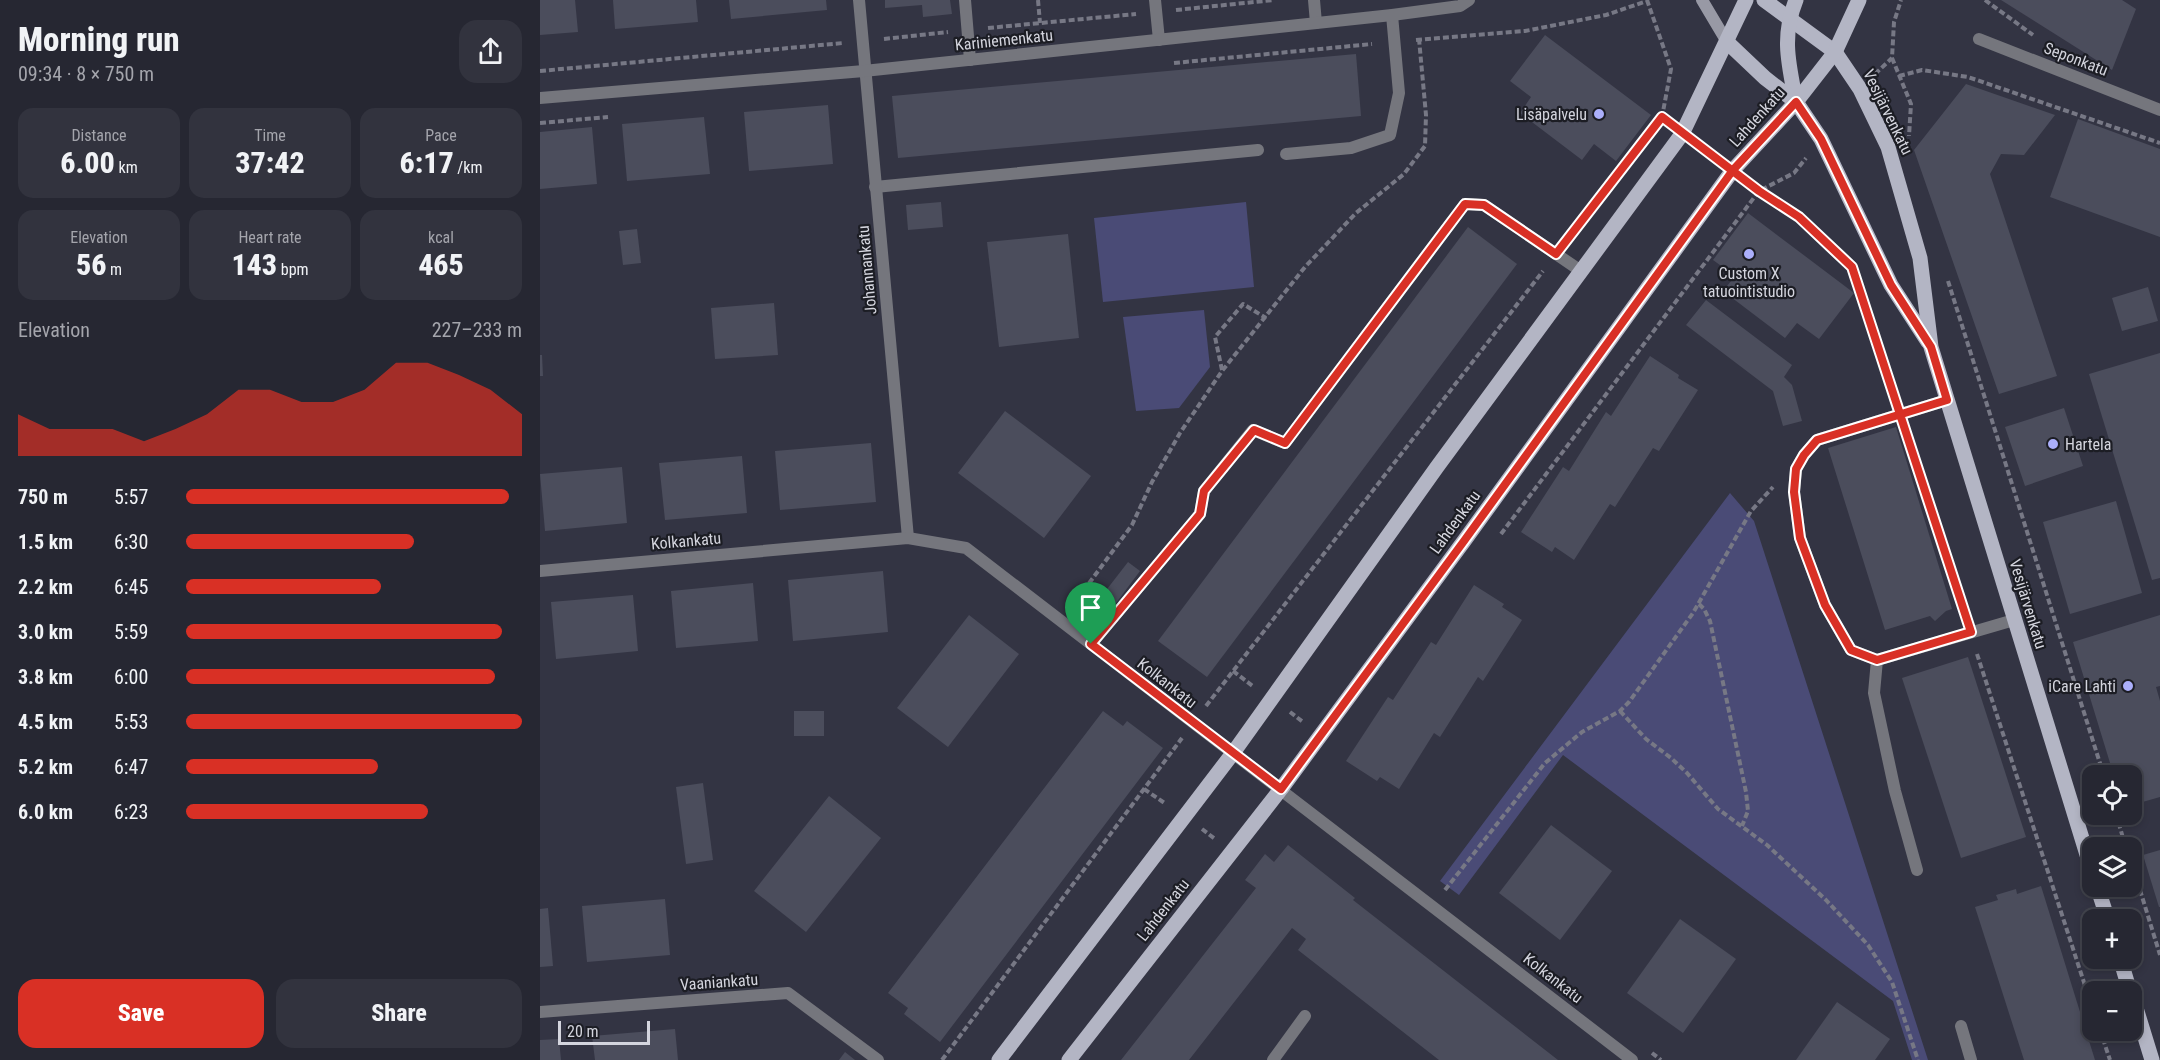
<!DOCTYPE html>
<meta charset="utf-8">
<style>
:root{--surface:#262732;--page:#32333e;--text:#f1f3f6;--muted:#a4a5ac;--line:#42444d;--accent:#d93025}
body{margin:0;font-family:"Roboto Condensed",sans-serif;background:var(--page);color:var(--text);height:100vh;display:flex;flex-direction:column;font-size:22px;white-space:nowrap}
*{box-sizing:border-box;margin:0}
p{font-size:20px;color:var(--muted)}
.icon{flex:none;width:33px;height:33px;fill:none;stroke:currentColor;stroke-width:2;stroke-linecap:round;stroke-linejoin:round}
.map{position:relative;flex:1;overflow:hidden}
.details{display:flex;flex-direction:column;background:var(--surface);width:540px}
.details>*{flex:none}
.tools{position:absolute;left:1542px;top:765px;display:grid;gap:12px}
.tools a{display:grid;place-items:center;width:60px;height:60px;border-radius:12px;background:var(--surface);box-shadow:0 3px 9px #0003,0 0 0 2px var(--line);font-size:30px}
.scale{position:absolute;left:18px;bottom:15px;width:92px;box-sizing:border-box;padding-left:6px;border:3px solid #d4d5de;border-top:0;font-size:16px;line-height:21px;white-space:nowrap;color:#d4d5de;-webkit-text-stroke:4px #1c1d24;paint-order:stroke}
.pin{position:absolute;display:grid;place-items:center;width:51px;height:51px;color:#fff;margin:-62px -26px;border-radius:50% 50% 50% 0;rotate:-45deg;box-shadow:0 0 6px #0007}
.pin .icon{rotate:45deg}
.round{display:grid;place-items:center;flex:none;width:63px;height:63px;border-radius:18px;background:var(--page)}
.head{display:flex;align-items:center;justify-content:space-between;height:102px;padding:0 18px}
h1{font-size:33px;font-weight:800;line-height:45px}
.figures{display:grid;grid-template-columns:repeat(3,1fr);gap:9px;height:102px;padding:6px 18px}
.figures div{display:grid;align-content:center;border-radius:15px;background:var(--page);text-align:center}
.figures b{font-size:30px;font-weight:800}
.figures small{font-size:16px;font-weight:400}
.figures p{font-size:16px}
.chart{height:168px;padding:12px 18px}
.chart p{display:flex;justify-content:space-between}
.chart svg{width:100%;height:108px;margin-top:6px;fill:var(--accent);opacity:.7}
.primary-button{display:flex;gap:12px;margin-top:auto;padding:12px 18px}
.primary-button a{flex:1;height:69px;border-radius:18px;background:var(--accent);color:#fff;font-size:24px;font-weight:800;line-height:69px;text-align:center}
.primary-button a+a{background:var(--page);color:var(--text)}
ul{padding:0 18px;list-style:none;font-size:20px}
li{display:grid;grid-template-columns:96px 72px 1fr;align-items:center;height:45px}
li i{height:15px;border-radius:8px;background:var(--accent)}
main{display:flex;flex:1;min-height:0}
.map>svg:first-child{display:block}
.green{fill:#4a4b76}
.building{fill:#4b4d5c}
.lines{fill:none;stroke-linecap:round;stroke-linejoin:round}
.path{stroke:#777885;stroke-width:4;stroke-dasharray:6 3;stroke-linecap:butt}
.lane{stroke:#75767d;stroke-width:12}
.street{stroke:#75767d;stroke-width:12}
.secondary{stroke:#9899a5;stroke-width:12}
.primary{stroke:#b3b5c4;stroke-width:15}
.route-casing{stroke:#fff;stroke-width:12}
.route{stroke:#d93025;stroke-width:8}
.poi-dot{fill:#abaffb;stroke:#1c1d24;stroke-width:2}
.labels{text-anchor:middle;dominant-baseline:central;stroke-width:4.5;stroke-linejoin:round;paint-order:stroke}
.street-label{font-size:16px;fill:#d4d5de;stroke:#1c1d24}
.poi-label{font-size:16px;fill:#d4d5de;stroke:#1c1d24;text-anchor:end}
</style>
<main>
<section class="details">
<div class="head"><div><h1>Morning run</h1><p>09:34 · 8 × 750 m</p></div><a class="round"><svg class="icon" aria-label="share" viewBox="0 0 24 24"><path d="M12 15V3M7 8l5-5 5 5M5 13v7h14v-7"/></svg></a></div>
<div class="figures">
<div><p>Distance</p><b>6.00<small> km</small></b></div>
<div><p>Time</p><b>37:42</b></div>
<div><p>Pace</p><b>6:17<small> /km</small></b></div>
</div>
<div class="figures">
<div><p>Elevation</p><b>56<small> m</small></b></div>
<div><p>Heart rate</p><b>143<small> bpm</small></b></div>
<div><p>kcal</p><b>465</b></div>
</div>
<div class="chart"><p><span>Elevation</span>227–233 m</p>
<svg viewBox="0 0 160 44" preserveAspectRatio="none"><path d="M0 44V27L10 33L20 33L30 33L40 38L50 33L60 27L70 17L80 17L90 22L100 22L110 17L120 6L130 6L140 11L150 17L160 27V44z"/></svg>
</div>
<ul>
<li><b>750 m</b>5:57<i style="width:96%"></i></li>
<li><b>1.5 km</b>6:30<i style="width:68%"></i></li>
<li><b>2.2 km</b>6:45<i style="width:58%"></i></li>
<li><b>3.0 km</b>5:59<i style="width:94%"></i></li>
<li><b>3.8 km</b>6:00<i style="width:92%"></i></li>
<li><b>4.5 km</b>5:53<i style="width:100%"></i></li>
<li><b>5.2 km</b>6:47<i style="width:57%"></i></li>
<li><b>6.0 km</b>6:23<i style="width:72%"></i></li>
</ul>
<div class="primary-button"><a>Save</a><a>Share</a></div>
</section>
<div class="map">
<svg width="1620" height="1060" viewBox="0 0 1620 1060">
<rect width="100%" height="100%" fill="#333443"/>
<g class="green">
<path d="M706,202L714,287L563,302L554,218Z"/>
<path d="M664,310L670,367L639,408L596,411L583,317Z"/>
<path d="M1190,493L1214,521L1388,1060H1372L1353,1001L1023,755L919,895L900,881Z"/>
</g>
<g class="building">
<path d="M0,0H35L38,32L0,35Z"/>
<path d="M73,0H156L158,22L75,29Z"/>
<path d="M189,0H286L287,10L191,19Z"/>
<path d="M345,0H410L412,14L383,17L382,5L345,8Z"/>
<path d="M1461,0H1582L1596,9L1572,70Z"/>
<path d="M1005,35L1111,115L1076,161L1054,144L1042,160L980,113L991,97L970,81Z"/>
<path d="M816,54L821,116L358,158L352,96Z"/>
<path d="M1426,84L1515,115L1484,155L1461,154L1450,174L1517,376L1459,394L1374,150Z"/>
<path d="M288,105L293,164L209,171L204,112Z"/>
<path d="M164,117L170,174L87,181L82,124Z"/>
<path d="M1538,119L1620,149V237L1510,197Z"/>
<path d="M52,127L57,184L0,189V132Z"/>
<path d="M401,202L403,227L368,230L366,205Z"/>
<path d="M1208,213L1314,293L1279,339L1257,323L1245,338L1183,291L1195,276L1173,260Z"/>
<path d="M928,227L977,264L667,677L618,641Z"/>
<path d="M97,229L101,263L83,265L79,231Z"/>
<path d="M528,234L539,338L459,347L447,242Z"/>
<path d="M1608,287L1618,321L1582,331L1572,298Z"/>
<path d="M1166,300L1252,365L1244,377L1252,385L1262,421L1243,426L1233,391L1146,325Z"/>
<path d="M234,303L238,355L175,359L171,308Z"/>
<path d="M1620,353V578L1612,580L1549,374Z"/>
<path d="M0,355H2L3,376H0Z"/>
<path d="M1110,356L1139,375L1138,378L1158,390L1119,451L1113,448L1075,507L1070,504L1034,560L1015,547L1012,552L981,532L1023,467L1029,471L1066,412L1071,416Z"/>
<path d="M1524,408L1543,466L1485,486L1465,427Z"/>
<path d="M465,411L551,476L504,538L418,473Z"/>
<path d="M1356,427L1412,609L1406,611L1395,621L1390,616L1345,630L1288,448Z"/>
<path d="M331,443L336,502L240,510L235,451Z"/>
<path d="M202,456L207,513L125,520L119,463Z"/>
<path d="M82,467L87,523L5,531L0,474Z"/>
<path d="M1576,501L1602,593L1530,614L1503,522Z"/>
<path d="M588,562L600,571L576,603L564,593Z"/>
<path d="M343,571L348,632L253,641L248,580Z"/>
<path d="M213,583L218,641L136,648L131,591Z"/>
<path d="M934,585L964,604L962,607L982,620L943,681L938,677L900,737L894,733L859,789L840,777L837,781L806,761L848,697L853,700L891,642L896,645Z"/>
<path d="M93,595L98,651L16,659L11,602Z"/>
<path d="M429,615L479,654L408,747L357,708Z"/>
<path d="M1620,615V686L1616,687L1620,701V797L1592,805V776H1574L1533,642Z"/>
<path d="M1428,657L1486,837L1421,858L1362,678Z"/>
<rect x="254" y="711" width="30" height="25"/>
<path d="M563,711L583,726L587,721L623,748L400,1042L364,1014L368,1008L348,993Z"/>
<path d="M163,783L173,860L146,864L136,787Z"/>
<path d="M289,796L341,838L266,932L214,891Z"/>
<path d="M1011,825L1072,871L1020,940L959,893Z"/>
<path d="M748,845L815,898L813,900L1018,1060H899L758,950L766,939L752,928L649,1060H581L716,888L705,880L725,854L734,862Z"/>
<path d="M1620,850V907H1619L1603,855Z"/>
<path d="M1501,886L1531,983L1555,1060H1484L1435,907L1458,900L1456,895L1476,889L1477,894Z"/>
<path d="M125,899L130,955L47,962L42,906Z"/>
<path d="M8,908L13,966L0,967V909Z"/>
<path d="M1140,919L1196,959L1143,1033L1087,993Z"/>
<path d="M1297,1002L1350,1039L1335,1060H1256Z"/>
<path d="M135,1029L138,1060H55L52,1036Z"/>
<path d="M19,1039L21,1060H0V1040Z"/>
<path d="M305,1052L315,1060H299Z"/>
</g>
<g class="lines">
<g class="path">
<path d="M498,0L500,23"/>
<path d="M1445,0L1493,35"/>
<path d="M636,10L734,0"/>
<path d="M448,28L596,14"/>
<path d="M344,39L408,32"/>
<path d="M876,40L985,31L1066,15L1107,1"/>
<path d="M1352,58L1371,104L1369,136"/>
<path d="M634,63L832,44"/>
<path d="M0,71L303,43"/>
<path d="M1335,74L1352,58L1354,22L1361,0"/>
<path d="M1359,76L1382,70L1428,77L1620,143"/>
<path d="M0,123L68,117"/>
<path d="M1161,147L1174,157"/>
<path d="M1211,185L1259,217L1312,267L1354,395"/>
<path d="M1028,239L1122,117L1131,69L1107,0"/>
<path d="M1408,281L1564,776"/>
<path d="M682,370L675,337L703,304L726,318"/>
<path d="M1366,434L1424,612"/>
<path d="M961,534L1219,191L1254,173L1266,158"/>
<path d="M1159,604L1164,609L1170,621L1206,792L1208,811L1202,826"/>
<path d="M533,605L592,525L612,482L640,433L682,371L765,267L816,213L864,174L885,146L886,115L879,39"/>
<path d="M1437,654L1552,1007"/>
<path d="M693,671L714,687"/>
<path d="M666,706L1003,271"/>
<path d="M1080,711L1106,739L1131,758L1147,773L1178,809L1227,845L1286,900L1328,945L1352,982L1378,1060"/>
<path d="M750,712L763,722"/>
<path d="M604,789L626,804"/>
<path d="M1576,814L1586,848"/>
<path d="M662,829L675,839"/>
<path d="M1592,864L1620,955"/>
<path d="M905,890L1005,763L1042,732L1080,711L1089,702L1153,613L1211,511L1233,487"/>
<path d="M1560,1030L1570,1060"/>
<path d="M1112,1053L1121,1060"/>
<path d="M402,1060L642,738"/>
</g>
<g class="lane">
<path d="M425,0L430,60"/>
<path d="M615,0L619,40"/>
<path d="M774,0L776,23"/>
<path d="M746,154L811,148L850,135L859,93L852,15"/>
<path d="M335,187L718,150"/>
<path d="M551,644L660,514L664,491L713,430L745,443L925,204L944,205L1041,271"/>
<path d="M1337,660L1311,650L1285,605L1260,538L1254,492L1256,469L1264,455L1277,440L1407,400"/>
<path d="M1377,870L1355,791L1334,693L1337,660L1474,620"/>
<path d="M1421,1026L1431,1060"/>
<path d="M733,1060L765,1016"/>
</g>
<g class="street">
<path d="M319,0L368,538"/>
<path d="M1439,39L1620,110"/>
<path d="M0,98L324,71L852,15L920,6L929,0"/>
<path d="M0,571L368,538L426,548L1092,1060"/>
<path d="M0,1012L248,993L338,1060"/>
</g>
<path class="secondary" d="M1162,0L1187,42"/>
<g class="primary">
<path d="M1224,0L1295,52L1320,89L1348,147L1380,258L1391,347L1552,871"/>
<path d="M1256,0C1241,37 1249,65 1256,102"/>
<path d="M1187,42L1225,78L1256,102L1281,139L1351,285L1388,342"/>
<path d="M1557,886L1568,920"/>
<path d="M1580,958L1590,992"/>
<path d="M1592,995L1612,1060"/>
<path d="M459,1060L693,753L897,467L1142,134L1206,0"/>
<path d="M529,1060L741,789L924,541L1193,170L1256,102L1295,52L1319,0"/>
</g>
</g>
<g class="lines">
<defs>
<path id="route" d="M551,644L660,514L664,491L714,430L745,443L925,204L944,205L1016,254L1122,117L1219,191L1259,217L1312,267L1431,632L1337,660L1311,650L1285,605L1260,538L1254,492L1256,469L1264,455L1277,440L1407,400L1391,347L1351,285L1281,139L1256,102L1193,170L924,541L741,789L551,644"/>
</defs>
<use href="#route" class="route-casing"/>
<use href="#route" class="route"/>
</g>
<g class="poi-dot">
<circle cx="1059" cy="114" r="6"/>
<circle cx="1209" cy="254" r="6"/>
<circle cx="1513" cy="444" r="6"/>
<circle cx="1588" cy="686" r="6"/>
</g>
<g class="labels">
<g class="street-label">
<text transform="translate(464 40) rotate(-6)">Kariniemenkatu</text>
<text transform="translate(1536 59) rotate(21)">Seponkatu</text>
<text transform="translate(1348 112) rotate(64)">Vesijärvenkatu</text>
<text transform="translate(1217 117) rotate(-48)">Lahdenkatu</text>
<text transform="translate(327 270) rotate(-95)">Johannankatu</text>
<text transform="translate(915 522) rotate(-54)">Lahdenkatu</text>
<text transform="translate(146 541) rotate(-5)">Kolkankatu</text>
<text transform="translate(1488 604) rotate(73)">Vesijärvenkatu</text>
<text transform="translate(627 683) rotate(38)">Kolkankatu</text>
<text transform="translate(623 910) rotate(-52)">Lahdenkatu</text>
<text transform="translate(1013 978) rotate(38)">Kolkankatu</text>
<text transform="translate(179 982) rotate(-4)">Vaaniankatu</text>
</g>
<g class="poi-label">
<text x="1047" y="114">Lisäpalvelu</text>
<text x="1209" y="273" text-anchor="middle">Custom X<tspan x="1209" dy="18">tatuointistudio</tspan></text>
<text x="1525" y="444" text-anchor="start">Hartela</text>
<text x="1576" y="686">iCare Lahti</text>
</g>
</g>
</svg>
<div class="tools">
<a><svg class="icon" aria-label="locate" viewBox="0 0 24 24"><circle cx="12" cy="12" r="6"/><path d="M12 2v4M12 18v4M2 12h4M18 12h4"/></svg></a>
<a><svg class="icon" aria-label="layers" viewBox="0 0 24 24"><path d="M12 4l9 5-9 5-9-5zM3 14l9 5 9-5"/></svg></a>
<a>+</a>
<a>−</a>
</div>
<div class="scale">20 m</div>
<div class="pin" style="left:551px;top:644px;background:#1e9e55"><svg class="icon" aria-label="arrive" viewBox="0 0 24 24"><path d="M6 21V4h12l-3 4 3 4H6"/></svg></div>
</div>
</main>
